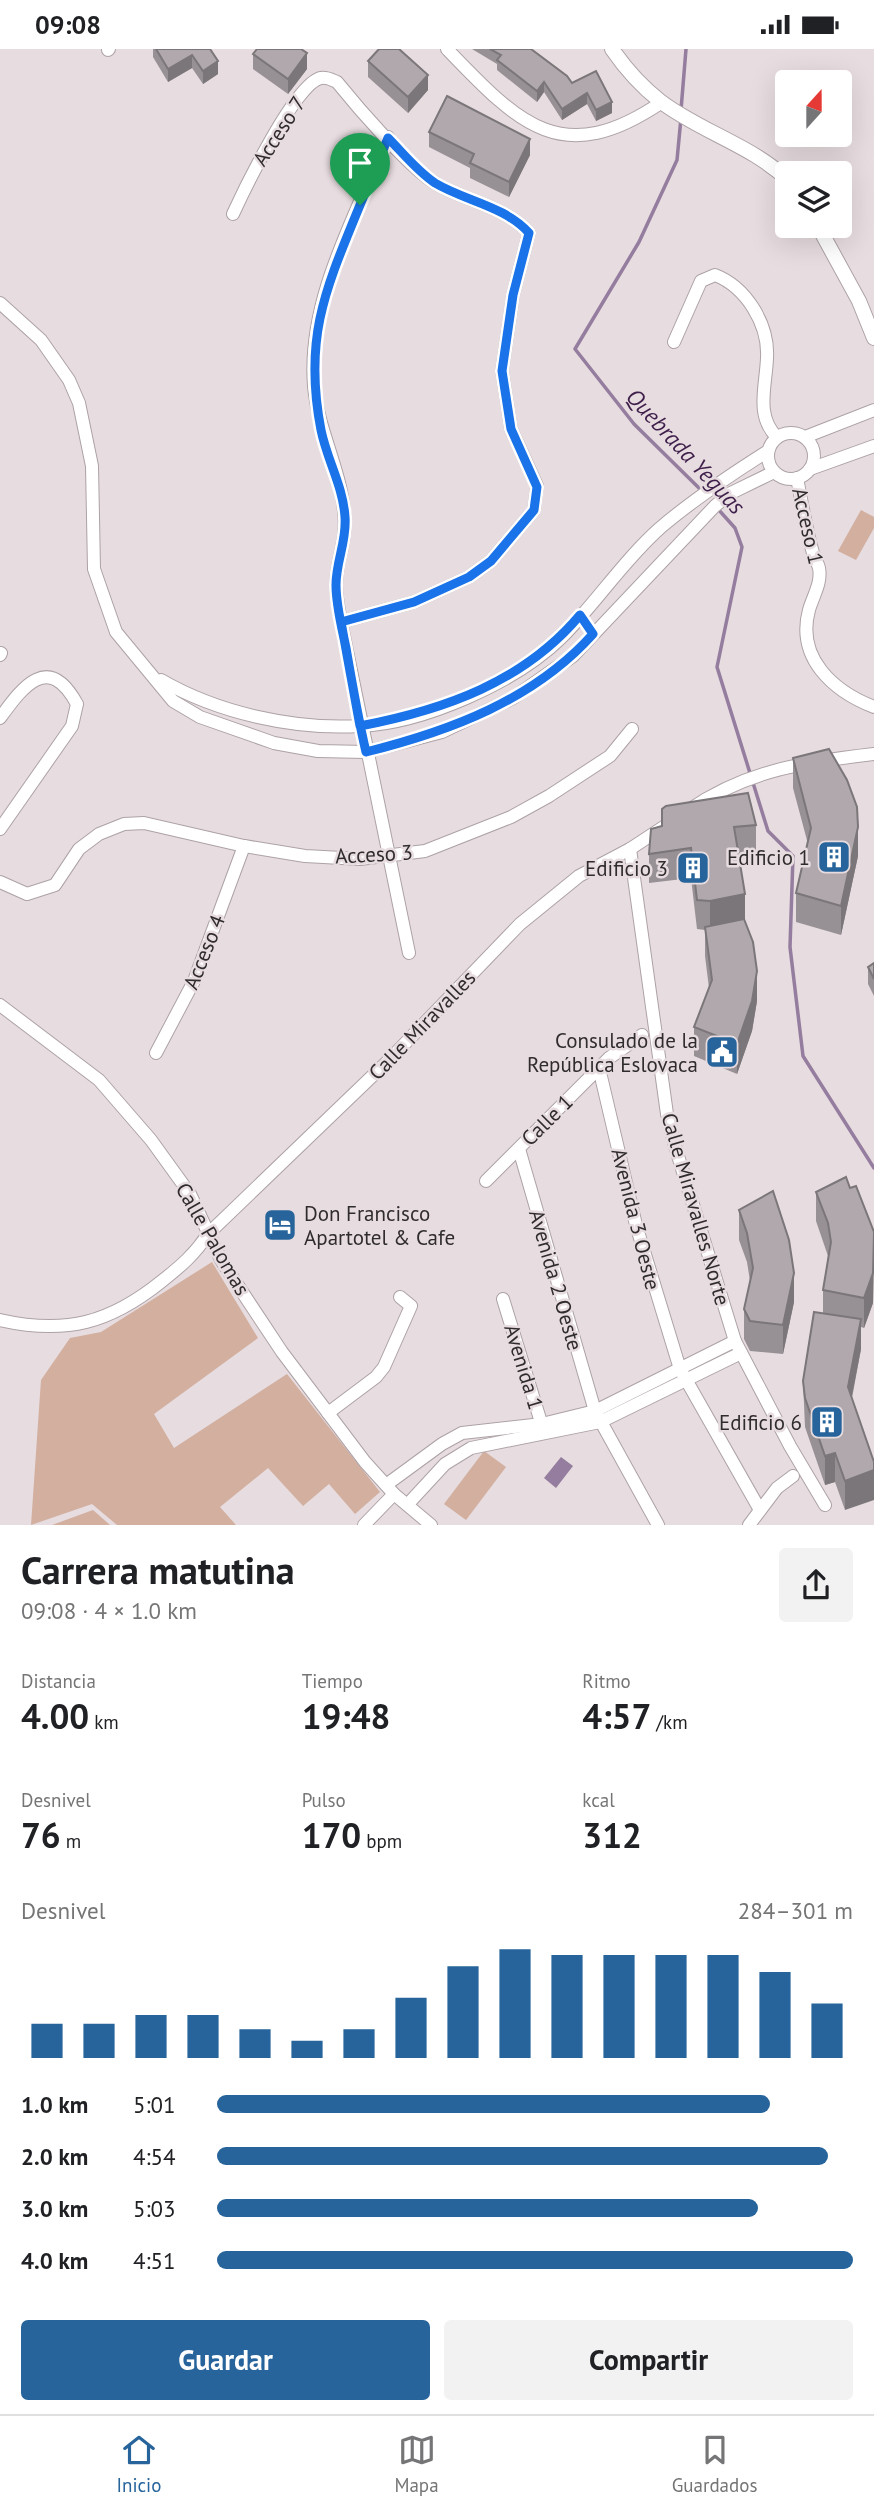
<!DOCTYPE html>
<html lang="es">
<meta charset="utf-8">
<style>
:root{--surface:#fff;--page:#f2f2f2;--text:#202124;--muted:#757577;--line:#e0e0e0;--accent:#26649b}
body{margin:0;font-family:"PT Sans",sans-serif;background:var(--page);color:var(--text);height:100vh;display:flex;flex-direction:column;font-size:26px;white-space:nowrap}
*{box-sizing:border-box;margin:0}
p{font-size:23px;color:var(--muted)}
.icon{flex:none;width:38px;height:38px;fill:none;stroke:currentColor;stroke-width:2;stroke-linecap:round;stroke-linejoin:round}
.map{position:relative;height:1476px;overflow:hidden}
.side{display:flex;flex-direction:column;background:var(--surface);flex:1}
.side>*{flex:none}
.needle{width:46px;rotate:21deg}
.tools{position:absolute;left:775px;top:21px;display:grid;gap:14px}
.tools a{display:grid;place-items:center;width:77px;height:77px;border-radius:7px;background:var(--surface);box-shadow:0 7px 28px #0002;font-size:35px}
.pin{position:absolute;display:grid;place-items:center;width:60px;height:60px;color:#fff;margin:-72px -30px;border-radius:50% 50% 50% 0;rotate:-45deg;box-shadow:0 0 7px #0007}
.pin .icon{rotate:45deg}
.round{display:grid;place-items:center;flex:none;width:74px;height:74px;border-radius:7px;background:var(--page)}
.headline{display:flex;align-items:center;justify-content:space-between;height:119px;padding:0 21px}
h1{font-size:38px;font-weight:600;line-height:52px}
.figures{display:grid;grid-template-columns:repeat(3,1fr);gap:10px;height:119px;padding:7px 21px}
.figures div{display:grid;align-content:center}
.figures b{font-size:35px;font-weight:600}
.figures small{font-size:19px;font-weight:400}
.figures p{font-size:19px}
.chart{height:196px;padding:14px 21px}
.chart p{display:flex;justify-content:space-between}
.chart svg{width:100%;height:126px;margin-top:7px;stroke:var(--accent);stroke-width:6}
.button{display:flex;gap:14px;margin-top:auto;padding:14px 21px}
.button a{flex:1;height:80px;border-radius:7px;background:var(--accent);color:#fff;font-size:28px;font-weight:600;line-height:80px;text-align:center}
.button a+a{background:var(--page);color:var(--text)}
ul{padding:0 21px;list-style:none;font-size:23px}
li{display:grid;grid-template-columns:112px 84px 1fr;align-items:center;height:52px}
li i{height:18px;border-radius:9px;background:var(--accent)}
.status{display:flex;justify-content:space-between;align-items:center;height:49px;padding:0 35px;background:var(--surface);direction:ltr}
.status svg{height:19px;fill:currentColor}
.menu{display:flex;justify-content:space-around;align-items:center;height:98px;border-top:2px solid var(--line);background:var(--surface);font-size:19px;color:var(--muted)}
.menu a{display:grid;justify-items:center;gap:4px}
.menu .selected{color:var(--accent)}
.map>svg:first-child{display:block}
.green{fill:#d2af9f}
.water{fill:#947d9e}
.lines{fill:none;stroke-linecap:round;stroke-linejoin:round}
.stream{stroke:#947d9e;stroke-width:3.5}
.minor-casing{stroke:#ada2a5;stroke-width:14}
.tertiary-casing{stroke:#ada2a5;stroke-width:16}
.minor{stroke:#fff;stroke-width:12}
.tertiary{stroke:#fff;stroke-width:14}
.wall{fill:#979095}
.shaded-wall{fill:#7b7679}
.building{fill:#b0a8ad;stroke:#7b7679;stroke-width:2}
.route-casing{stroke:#fff;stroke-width:14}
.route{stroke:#1a73e8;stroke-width:9}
.labels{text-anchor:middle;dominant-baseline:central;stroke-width:5;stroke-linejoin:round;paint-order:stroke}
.street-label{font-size:21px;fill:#302c2d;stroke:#e7dcdf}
.poi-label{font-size:21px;fill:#302c2d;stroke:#e7dcdf;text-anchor:end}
.water-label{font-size:23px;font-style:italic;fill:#3e1e4a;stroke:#e7dcdf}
</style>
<div class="status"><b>09:08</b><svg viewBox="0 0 49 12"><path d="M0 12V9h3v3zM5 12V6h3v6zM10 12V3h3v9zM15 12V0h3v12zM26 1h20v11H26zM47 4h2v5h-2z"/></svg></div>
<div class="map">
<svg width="874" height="1476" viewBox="0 0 874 1476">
<rect width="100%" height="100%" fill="#e7dcdf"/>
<g class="green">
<path d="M861,461L874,468V479L856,511L838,502Z"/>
<path d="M212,1213L258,1289L154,1365L174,1399L287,1325L380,1443L355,1465L329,1435L303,1457L268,1419L220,1458L236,1476H117L92,1455L31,1476L41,1331L70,1289L101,1283Z"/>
<path d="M484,1402L506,1418L466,1471L444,1455Z"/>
<path d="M93,1461L110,1476H52Z"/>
</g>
<path class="water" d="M561,1408L573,1417L556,1439L544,1429Z"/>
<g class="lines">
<g class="stream">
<path d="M681,61L686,0"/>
<path d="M681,69L677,111L639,193L575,300L634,375L701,441"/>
<path d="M718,460L735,479L742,498L717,618L768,782L793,807L790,898L803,1007L874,1119"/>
</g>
<defs>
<g id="minor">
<path d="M447,0C519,75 562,121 662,53"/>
<path d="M108,1L109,0"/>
<path d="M388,88C356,167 307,250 314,337C318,381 340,419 344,462C348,492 336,510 336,536C336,548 339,561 341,573L409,904"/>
<path d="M233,165C244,141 296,33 321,29C327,28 332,31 337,33C358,59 408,117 435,134C465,152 505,157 529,184L513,246L502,322L511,380L537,437L534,461L491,512L469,528L414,553L341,573"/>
<path d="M0,254L41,291L69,331L79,354L92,417L94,520L116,583L173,652L200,668L274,694L318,702L366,703L442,683L513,649L573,607L715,457L731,444L774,423"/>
<path d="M674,293L701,232L715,226C746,238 769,275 767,309C766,337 755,367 777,388"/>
<circle cx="791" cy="407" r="23"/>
<path d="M805,388L874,361"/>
<path d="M810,420L874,397"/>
<path d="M797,429C802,454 806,480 813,504C814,509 818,514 819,519C822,534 813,547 809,561C796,609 833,642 874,658"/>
<path d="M0,606L1,604"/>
<path d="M161,631C218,664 294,681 360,677C423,674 515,634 561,589C596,554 623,512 660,479C694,450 730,426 768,402"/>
<path d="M0,669C22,639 48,602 77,655L72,677L0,780"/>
<path d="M689,761C747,721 805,713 874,705"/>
<path d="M630,800L667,1065L675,1097L735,1292L790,1397L825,1456"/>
<path d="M0,833L27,845L55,836L79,800L99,785L124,775L144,774L244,797L305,807L360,810L425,802L511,768L549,747L610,707L632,680"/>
<path d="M0,956L99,1031L151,1091L190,1145L221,1211L282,1303L365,1413L394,1445L431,1476"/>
<path d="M156,1004L194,932L244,797"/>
<path d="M599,1019L636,1176L680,1320L760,1461"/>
<path d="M519,1100L595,1362L658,1476"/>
<path d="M486,1132L609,1009L642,986"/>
<path d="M503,1250L544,1383"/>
<path d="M0,1271C66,1286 110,1274 162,1232C181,1217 195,1205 208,1185L389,1011L520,875L579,827L630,800L665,777"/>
<path d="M328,1364L376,1328L384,1318L411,1257L400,1248"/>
<path d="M386,1436L442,1395L462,1384L542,1375L595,1362L735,1292"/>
<path d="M408,1455L445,1415L471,1399L600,1373L741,1304"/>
<path d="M364,1476L394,1445"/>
<path d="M749,1476L777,1439L793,1427"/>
</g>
<g id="tertiary">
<path d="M612,0C625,19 641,37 660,52C699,82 751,96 788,131"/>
<path d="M818,177L859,252L874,289"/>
</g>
</defs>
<use href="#minor" class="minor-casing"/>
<use href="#tertiary" class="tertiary-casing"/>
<use href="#minor" class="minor"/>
<use href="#tertiary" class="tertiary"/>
</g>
<g class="wall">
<path d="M153,0H210L218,25L203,35L192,19L168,33L153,8Z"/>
<path d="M472,0H531L572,34L612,64L596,72L587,55L562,71L544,43L537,53L497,21V15Z"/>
<path d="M253,5L307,20L288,45L253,20Z"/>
<path d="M368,12L428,41L408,64L368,28Z"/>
<path d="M429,83L530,106L509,148L470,129V119L429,98Z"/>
<path d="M793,709L858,807L841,886L796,873V844L808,795L793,739Z"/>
<path d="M756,776V806L739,807L745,873L757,952L752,982L737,1025L694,1007V978L709,939L705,907V881L697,880L691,829L649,834V805L651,780Z"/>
<path d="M874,914V947L868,935V918Z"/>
<path d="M816,1143L874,1183L873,1254L864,1279L861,1278V1300L852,1349L845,1461L835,1433L825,1436L805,1378L803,1332L823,1264V1241L828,1207L816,1172Z"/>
<path d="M739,1161L794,1253L783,1305L750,1302L744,1290V1260L750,1232L747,1213L739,1191Z"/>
</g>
<g class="shaded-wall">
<path d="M307,4V20L288,45V30Z"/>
<path d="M192,6V19L168,33V20Z"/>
<path d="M218,12V25L203,35V22Z"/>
<path d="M428,26V41L408,64V48Z"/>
<path d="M544,33V43L537,53V42Z"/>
<path d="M587,44V55L562,71V60Z"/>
<path d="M612,53V64L596,72V61Z"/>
<path d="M530,90V106L509,148V133Z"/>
<path d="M858,778V807L841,886V857Z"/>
<path d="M745,845V875L710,882V852Z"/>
<path d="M757,922V952L752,982L737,1025V995Z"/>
<path d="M874,1197L873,1254L864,1279V1249Z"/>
<path d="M794,1224V1253L783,1305V1276Z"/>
<path d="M861,1270V1300L848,1367V1338Z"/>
<path d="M835,1404V1433L825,1436V1407Z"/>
<path d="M874,1421V1451L845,1461V1432Z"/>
</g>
<g class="building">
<path d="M156,0H210L218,12L203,22L192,6L168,20Z"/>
<path d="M257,0H301L307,4L288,30L253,5Z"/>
<path d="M379,0H399L428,26L408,48L368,12Z"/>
<path d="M490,0H531L567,27L572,34L596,22L612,53L596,61L587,44L562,60L544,33L537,42L497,11L501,6Z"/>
<path d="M447,47L530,90L509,133L470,114L474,105L429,83Z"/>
<path d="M829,700L847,731L857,758L858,778L841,857L796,844L811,779L793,709Z"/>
<path d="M748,744L756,776L734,778L745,845L710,852L697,851L691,799L649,805L651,780L662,777V760L666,757Z"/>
<path d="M744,870L753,893L757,922L752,952L737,995L694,978L712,931L705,878Z"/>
<path d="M874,914V930L868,918Z"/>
<path d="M846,1128L850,1139L856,1137L874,1183L873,1224L864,1249L823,1241L831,1193L828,1174L816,1143Z"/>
<path d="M773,1142L789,1191L794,1224L783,1276L750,1272L744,1260L753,1219L747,1184L739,1161Z"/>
<path d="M814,1263L861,1270L848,1338L874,1413V1421L845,1432L835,1404L825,1407L805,1349L803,1332Z"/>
</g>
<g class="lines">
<defs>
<path id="route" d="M360,156C326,239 303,288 321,381C327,411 343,437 345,468C347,492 336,512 336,536C336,557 342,579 346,599C352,634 358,669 366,703C450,682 534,651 593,585L580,566C524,633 444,661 360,677L341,573L414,553L469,528L491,512L534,461L537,438L511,380L502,322L513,246L529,184C505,157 465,152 435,134C417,122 403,104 388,89L360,156"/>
</defs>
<use href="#route" class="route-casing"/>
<use href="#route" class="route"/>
</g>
<defs>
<symbol id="building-square" viewBox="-11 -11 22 22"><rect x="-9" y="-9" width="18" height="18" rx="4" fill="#26649b" stroke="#e7dcdf"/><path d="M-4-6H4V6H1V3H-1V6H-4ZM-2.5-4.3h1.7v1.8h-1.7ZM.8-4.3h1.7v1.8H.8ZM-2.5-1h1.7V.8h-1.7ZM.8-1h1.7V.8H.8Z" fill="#fff"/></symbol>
<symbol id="civic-square" viewBox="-11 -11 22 22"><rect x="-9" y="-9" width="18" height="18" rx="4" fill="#26649b" stroke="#e7dcdf"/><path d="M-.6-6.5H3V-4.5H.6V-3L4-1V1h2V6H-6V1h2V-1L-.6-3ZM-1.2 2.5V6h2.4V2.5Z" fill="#fff"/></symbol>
<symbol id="hotel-square" viewBox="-11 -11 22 22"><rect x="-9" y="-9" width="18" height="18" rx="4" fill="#26649b" stroke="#e7dcdf"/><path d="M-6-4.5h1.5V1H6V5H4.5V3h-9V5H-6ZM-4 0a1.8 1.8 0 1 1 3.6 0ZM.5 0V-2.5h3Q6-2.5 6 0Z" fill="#fff"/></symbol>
</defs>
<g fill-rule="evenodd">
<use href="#building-square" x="815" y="789" width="38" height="38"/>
<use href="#building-square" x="674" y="800" width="38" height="38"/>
<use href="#civic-square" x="703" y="984" width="38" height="38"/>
<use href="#hotel-square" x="261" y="1157" width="38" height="38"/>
<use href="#building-square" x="808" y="1354" width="38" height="38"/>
</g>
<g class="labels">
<g class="street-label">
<text transform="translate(279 82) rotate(-57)">Acceso 7</text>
<text transform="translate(808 477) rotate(77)">Acceso 1</text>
<text transform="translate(374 805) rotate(-3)">Acceso 3</text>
<text transform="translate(204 903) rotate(-68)">Acceso 4</text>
<text transform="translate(422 976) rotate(-46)">Calle Miravalles</text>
<text transform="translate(547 1071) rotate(-45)">Calle 1</text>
<text transform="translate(696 1160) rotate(74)">Calle Miravalles Norte</text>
<text transform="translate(636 1170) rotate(76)">Avenida 3 Oeste</text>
<text transform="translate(213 1190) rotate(60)">Calle Palomas</text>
<text transform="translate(556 1231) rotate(74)">Avenida 2 Oeste</text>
<text transform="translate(524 1318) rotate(73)">Avenida 1</text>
</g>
<g class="poi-label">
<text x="810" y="808">Edificio 1</text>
<text x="668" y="819">Edificio 3</text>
<text x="698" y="991">Consulado de la<tspan x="698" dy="24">República Eslovaca</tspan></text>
<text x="304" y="1164" text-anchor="start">Don Francisco<tspan x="304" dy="24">Apartotel &amp; Cafe</tspan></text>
<text x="802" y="1373">Edificio 6</text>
</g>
<g class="water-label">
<text transform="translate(686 402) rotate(47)">Quebrada Yeguas</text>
</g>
</g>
</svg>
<div class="tools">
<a><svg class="needle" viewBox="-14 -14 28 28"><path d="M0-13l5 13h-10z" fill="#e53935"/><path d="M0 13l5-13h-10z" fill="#757577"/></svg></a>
<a><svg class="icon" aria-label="layers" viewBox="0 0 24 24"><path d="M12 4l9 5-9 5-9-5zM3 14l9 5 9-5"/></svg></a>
</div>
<div class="pin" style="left:360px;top:156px;background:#1e9e55"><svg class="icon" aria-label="arrive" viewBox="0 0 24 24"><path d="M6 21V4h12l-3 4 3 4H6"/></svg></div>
</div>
<section class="side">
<div class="headline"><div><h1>Carrera matutina</h1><p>09:08 · 4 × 1.0 km</p></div><a class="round"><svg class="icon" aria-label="share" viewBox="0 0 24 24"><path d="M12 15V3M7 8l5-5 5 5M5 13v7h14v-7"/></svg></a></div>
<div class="figures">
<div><p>Distancia</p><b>4.00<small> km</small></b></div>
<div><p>Tiempo</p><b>19:48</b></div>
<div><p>Ritmo</p><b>4:57<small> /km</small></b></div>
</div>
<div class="figures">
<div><p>Desnivel</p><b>76<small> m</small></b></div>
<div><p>Pulso</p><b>170<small> bpm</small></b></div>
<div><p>kcal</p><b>312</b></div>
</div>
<div class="chart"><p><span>Desnivel</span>284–301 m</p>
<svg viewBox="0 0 160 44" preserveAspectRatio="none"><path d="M5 44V32M15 44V32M25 44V29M35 44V29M45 44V34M55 44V38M65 44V34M75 44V23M85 44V12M95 44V6M105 44V8M115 44V8M125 44V8M135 44V8M145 44V14M155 44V25"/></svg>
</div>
<ul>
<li><b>1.0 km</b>5:01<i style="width:87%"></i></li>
<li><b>2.0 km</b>4:54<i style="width:96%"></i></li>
<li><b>3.0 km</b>5:03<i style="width:85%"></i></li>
<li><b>4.0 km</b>4:51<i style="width:100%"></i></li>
</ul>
<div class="button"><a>Guardar</a><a>Compartir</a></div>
</section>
<nav class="menu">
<a class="selected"><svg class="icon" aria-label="home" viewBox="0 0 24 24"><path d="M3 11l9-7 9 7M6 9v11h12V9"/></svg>Inicio</a>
<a><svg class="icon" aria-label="map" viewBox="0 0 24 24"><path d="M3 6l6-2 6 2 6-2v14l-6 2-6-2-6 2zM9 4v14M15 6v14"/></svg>Mapa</a>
<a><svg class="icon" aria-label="saved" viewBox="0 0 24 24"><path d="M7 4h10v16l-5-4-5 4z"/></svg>Guardados</a>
</nav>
